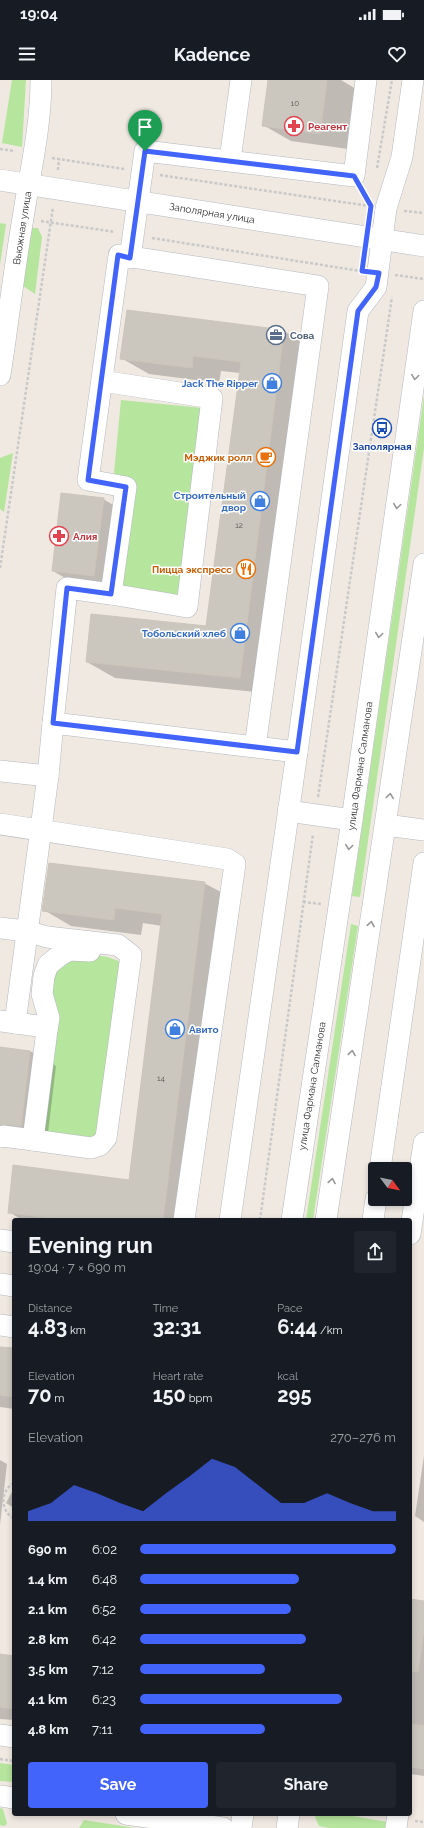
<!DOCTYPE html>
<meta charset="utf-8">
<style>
:root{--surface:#171b24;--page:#20242c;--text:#f1f3f6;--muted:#9ea1a6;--accent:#4264fb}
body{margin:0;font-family:Raleway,sans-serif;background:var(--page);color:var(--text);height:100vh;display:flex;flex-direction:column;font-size:15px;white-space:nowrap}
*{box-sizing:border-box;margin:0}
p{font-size:13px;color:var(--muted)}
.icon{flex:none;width:22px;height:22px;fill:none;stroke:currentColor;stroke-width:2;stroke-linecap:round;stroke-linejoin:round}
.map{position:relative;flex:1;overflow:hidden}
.sheet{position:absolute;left:12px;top:1138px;width:400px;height:598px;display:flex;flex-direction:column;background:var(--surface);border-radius:4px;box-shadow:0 2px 6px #0003}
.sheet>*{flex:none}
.needle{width:26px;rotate:122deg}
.tools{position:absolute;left:368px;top:1082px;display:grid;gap:8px}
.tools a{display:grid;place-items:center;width:44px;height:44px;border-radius:4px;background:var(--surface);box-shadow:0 2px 6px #0003;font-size:20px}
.pin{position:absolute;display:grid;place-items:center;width:34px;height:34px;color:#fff;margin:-41px -17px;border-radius:50% 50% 50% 0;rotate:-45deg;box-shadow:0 0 4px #0007}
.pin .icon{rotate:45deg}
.round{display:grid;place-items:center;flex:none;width:42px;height:42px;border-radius:4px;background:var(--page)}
.head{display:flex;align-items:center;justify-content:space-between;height:68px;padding:0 16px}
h1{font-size:22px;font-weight:700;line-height:30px}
.figures{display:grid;grid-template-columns:repeat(3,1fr);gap:6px;height:68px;padding:4px 16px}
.figures div{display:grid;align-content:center}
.figures b{font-size:20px;font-weight:700}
.figures small{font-size:11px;font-weight:400}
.figures p{font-size:11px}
.chart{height:112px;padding:8px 16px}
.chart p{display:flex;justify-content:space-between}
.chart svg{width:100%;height:72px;margin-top:4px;fill:var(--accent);opacity:.7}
.cta{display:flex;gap:8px;margin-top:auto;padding:8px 16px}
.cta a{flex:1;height:46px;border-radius:4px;background:var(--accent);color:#fff;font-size:16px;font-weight:700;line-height:46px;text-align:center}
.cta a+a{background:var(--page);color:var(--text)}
ul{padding:0 16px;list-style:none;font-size:13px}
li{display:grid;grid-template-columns:64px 48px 1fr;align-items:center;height:30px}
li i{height:10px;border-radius:5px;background:var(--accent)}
.status{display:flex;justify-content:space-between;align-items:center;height:28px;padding:0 20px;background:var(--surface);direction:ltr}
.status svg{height:11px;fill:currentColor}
header{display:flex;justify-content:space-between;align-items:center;height:52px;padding:0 16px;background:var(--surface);font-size:18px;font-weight:700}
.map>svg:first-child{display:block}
.green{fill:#b6e59e}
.shadow{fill:#0003}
.building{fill:#cbc7bf;stroke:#cbc5ba}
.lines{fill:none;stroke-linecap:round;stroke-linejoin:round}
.minor-casing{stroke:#b4b7c1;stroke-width:22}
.path{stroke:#c9c9c9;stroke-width:2.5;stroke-dasharray:3 2;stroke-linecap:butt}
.minor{stroke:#fff;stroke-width:21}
.oneway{stroke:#969696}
.route-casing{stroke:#fff;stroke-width:8}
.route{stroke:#4264fb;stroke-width:5}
.labels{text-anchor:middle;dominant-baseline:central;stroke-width:3;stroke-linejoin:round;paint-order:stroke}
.number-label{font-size:8px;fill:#555452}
.health-label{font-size:10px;font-weight:bold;fill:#be3a42;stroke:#fff;text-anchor:start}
.street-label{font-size:10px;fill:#2e2e2e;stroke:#fff}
.service-label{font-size:10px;font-weight:bold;fill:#4e5e75;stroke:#fff;text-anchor:start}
.shop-label{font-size:10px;font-weight:bold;fill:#366cbe;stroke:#fff;text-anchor:end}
.transit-label{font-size:10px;font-weight:bold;fill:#164399;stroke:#fff}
.food-label{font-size:10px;font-weight:bold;fill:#c56008;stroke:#fff;text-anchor:end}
</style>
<div class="status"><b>19:04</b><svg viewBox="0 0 49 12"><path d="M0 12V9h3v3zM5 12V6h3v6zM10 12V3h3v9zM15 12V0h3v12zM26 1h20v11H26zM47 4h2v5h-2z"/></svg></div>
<header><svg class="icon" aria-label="menu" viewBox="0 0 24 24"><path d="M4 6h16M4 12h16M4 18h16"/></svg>Kadence<svg class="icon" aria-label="heart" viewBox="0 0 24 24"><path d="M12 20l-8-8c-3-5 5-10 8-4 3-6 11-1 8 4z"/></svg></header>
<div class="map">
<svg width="424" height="1748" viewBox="0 0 424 1748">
<rect width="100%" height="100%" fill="#efe9e1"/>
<g class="green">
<path d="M12,0H26L22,67L2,63Z"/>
<path d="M0,143L6,144L0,185Z"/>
<path d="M32,148H38L42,157L35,214L23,206Z"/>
<path d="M424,316V368L360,817L352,816Z"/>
<path d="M121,320L203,328L179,519L121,510L131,406L114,393Z"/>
<path d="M13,373L4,432L0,429V378Z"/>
<path d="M351,844L358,846L313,1140H306Z"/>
<path d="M70,872L108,877L121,882L102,1052L93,1060L38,1052L46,906Z"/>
<path d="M0,1683L14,1685L13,1702L0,1701Z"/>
<path d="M0,1728L3,1729L7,1743L5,1746L0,1745Z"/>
<path d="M319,1734H342L387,1742L388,1748H329L319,1746L315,1737Z"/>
<path d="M84,1740L135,1748H79Z"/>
</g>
<g class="shadow">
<path d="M269,0H341L356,9L348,69L291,61L263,45Z"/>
<path d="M284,251L311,267L267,613L115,598L87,582L207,547L240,293L221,291L219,303L149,294L121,278Z"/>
<path d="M103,419L129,434L120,511L79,506L53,491Z"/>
<path d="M204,803L232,818L192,1140H22L9,1132L130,1101L162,846L143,843L141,855L71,846L44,830Z"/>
<path d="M0,968L30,971L56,986L47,1061L0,1055Z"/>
<path d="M0,1268L14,1269V1329L0,1327Z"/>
<path d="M424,1376V1442L415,1436Z"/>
<path d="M0,1380L7,1384L0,1445Z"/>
<path d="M14,1408V1428L6,1423Z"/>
<path d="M410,1520L424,1522V1696L410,1694Z"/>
<path d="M0,1575L14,1577V1640L0,1639Z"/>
</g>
<g class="building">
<path d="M268,0H327L320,54L262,46Z"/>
<path d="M127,230L284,250L240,598L86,582L91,534L206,546L241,282L193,276L192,288L120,279Z"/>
<path d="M61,413L104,418L94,496L52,491Z"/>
<path d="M49,783L205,802L163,1140H66L8,1133L13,1085L129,1100L162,834L115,828L114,840L42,831Z"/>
<path d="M0,967L30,971L21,1046L0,1044Z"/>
<path d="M0,1267L14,1268V1317L0,1315Z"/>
<path d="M410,1519L424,1521V1550L418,1592L410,1591Z"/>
<path d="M0,1574L14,1576V1629L0,1627Z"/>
<path d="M410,1644L424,1646V1689L410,1687Z"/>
</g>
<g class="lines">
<defs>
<g id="minor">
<path d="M230,80L241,0"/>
<path d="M0,100L424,166"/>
<path d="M130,178L145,71L354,96L366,0"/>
<path d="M0,295C8,243 14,190 23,138C30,92 41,47 41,0"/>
<path d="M102,301L212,318L187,527L111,514"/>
<path d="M255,667L318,206L119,175L88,400L126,407L111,514L67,508L53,643L297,672L358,231L376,207L386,128L402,77L413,0"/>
<path d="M0,691L48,696L15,943"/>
<path d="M48,696L53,643"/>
<path d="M288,731L352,740"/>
<path d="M0,744L227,779L235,784L184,1140"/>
<path d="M386,745L424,750"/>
<path d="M0,848L26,851L47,857L118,865L131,875L106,1058L100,1065L91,1068L33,1060"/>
<path d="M0,941L38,946L47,950L33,1060L3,1056L0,1057"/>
<path d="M47,950L49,938L42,914L44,896L48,885L59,876L69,870L90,871"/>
<path d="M380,1089L424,783"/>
<path d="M230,1140L297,672"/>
<path d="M292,1140L352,740L424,231"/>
<path d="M326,1140L424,484"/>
<path d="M373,1140L376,1119"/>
<path d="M410,1154L424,1063"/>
<path d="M0,1160L14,1162"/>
<path d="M0,1204L14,1206"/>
<path d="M0,1245L14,1247"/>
<path d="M0,1655L14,1657"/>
<path d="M0,1716L14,1718"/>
<path d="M126,1734L223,1748"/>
<path d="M241,1748L243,1734"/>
<path d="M287,1748L289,1734"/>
<path d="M396,1748L398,1734"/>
</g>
</defs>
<use href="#minor" class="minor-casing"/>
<g class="path">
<path d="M0,69L15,71"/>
<path d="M52,78L124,89"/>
<path d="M377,88L392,0"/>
<path d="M58,90L59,79"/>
<path d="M160,95L369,126"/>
<path d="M363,112L368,121"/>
<path d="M404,131L424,133"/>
<path d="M41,141L115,152"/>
<path d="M152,158L360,191"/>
<path d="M395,195L424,199"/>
<path d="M0,488L53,127"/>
<path d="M318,717L392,217"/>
<path d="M303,822L321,824"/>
<path d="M260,1140L313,754"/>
<path d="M14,1403C0,1410 0,1432 14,1438"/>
<path d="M0,1679L14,1681"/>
<path d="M374,1734L380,1735"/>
<path d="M415,1741L424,1742"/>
</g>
<use href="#minor" class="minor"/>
</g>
<defs><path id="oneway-chevron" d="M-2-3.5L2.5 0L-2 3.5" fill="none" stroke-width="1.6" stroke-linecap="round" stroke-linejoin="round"/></defs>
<g class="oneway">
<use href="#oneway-chevron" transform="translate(415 297) rotate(98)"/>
<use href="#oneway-chevron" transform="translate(397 426) rotate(98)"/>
<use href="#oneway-chevron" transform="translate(379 555) rotate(98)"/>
<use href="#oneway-chevron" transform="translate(390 716) rotate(-82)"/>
<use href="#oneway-chevron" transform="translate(349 767) rotate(98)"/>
<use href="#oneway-chevron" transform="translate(371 844) rotate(-81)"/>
<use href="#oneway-chevron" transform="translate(352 973) rotate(-81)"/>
<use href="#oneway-chevron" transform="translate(332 1101) rotate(-81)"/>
</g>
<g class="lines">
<defs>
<path id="route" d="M145,71L354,96L371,126L362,191L379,193L376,207L358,231L297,672L53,643L67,508L111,514L126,407L88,400L118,175L130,178Z"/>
</defs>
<use href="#route" class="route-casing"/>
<use href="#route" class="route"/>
</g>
<defs>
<symbol id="pharmacy-ring" viewBox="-11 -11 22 22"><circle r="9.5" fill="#fff" stroke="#e0444e" stroke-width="1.5"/><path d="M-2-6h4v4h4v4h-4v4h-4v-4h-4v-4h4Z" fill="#e0444e"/></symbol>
<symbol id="office-ring" viewBox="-11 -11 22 22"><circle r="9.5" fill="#fff" stroke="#5c6f8a" stroke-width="1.5"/><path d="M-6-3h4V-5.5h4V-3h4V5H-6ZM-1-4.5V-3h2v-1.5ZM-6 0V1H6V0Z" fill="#5c6f8a"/></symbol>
<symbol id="shop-ring" viewBox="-11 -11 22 22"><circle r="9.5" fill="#fff" stroke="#3f7fe0" stroke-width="1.5"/><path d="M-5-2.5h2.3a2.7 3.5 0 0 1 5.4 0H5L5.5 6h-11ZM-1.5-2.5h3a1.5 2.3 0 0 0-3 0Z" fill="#3f7fe0"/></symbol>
<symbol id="bus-ring" viewBox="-11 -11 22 22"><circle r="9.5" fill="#fff" stroke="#1a4fb4" stroke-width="1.5"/><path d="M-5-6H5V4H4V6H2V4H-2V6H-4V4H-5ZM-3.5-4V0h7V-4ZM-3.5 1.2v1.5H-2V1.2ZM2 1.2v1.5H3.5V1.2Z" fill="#1a4fb4"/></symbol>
<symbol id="cafe-ring" viewBox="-11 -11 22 22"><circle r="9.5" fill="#fff" stroke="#e8710a" stroke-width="1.5"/><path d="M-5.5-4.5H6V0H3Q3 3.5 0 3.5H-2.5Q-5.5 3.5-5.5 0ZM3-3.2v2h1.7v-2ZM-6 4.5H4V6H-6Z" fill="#e8710a"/></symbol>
<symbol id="restaurant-ring" viewBox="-11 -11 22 22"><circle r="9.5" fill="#fff" stroke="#e8710a" stroke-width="1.5"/><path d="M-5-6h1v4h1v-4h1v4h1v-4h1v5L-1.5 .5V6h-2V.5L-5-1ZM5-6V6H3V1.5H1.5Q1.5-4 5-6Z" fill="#e8710a"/></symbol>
</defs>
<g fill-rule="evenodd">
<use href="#pharmacy-ring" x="283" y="35" width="22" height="22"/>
<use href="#office-ring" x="265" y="244" width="22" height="22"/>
<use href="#shop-ring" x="261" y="292" width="22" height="22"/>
<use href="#bus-ring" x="371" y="337" width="22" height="22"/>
<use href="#cafe-ring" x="255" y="366" width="22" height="22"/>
<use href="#shop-ring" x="249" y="410" width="22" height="22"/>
<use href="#pharmacy-ring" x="48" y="445" width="22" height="22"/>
<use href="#restaurant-ring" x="235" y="478" width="22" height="22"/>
<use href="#shop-ring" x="229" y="542" width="22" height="22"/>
<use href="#shop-ring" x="164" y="938" width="22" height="22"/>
</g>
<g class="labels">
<g class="number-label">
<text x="295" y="23">10</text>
<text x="239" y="445">12</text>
<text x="161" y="998">14</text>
</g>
<g class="health-label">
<text x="308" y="46">Реагент</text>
<text x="73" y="456">Алия</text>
</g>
<g class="street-label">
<text transform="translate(212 133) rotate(9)">Заполярная улица</text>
<text transform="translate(22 148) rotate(-81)">Вьюжная улица</text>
<text transform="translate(360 686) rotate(-82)">улица Фармана Салманова</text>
<text transform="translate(312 1006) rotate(-81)">улица Фармана Салманова</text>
</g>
<g class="service-label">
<text x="290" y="255">Сова</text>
</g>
<g class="shop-label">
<text x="258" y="303">Jack The Ripper</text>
<text x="246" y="415">Строительный<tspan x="246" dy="12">двор</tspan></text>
<text x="226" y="553">Тобольский хлеб</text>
<text x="189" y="949" text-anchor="start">Авито</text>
</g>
<g class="transit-label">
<text x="382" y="366">Заполярная</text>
</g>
<g class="food-label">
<text x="252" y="377">Мэджик ролл</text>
<text x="232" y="489">Пицца экспресс</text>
</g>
</g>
</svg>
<div class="tools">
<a><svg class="needle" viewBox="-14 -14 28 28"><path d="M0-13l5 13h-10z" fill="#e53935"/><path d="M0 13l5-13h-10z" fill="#9ea1a6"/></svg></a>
</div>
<div class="pin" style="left:145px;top:71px;background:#1e9e55"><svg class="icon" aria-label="arrive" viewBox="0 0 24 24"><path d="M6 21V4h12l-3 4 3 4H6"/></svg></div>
<section class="sheet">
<div class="head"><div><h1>Evening run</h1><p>19:04 · 7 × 690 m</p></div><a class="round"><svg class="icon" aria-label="share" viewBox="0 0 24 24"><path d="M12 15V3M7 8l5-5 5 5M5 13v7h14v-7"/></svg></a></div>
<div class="figures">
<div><p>Distance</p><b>4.83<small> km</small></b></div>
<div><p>Time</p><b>32:31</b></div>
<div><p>Pace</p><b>6:44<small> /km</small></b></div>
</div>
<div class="figures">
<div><p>Elevation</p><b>70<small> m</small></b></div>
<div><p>Heart rate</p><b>150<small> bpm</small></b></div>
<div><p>kcal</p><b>295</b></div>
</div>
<div class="chart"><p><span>Elevation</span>270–276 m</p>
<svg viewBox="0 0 160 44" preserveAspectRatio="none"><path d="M0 44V38L10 33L20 22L30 27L40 33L50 38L60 27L70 17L80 6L90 11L100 22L110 33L120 33L130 27L140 33L150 38L160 38V44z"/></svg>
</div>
<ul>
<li><b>690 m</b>6:02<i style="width:100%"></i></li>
<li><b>1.4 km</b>6:48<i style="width:62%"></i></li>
<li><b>2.1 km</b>6:52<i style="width:59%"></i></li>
<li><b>2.8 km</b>6:42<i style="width:65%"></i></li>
<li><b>3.5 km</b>7:12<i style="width:49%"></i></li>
<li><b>4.1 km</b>6:23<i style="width:79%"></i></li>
<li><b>4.8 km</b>7:11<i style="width:49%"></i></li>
</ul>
<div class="cta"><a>Save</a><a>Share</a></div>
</section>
</div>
